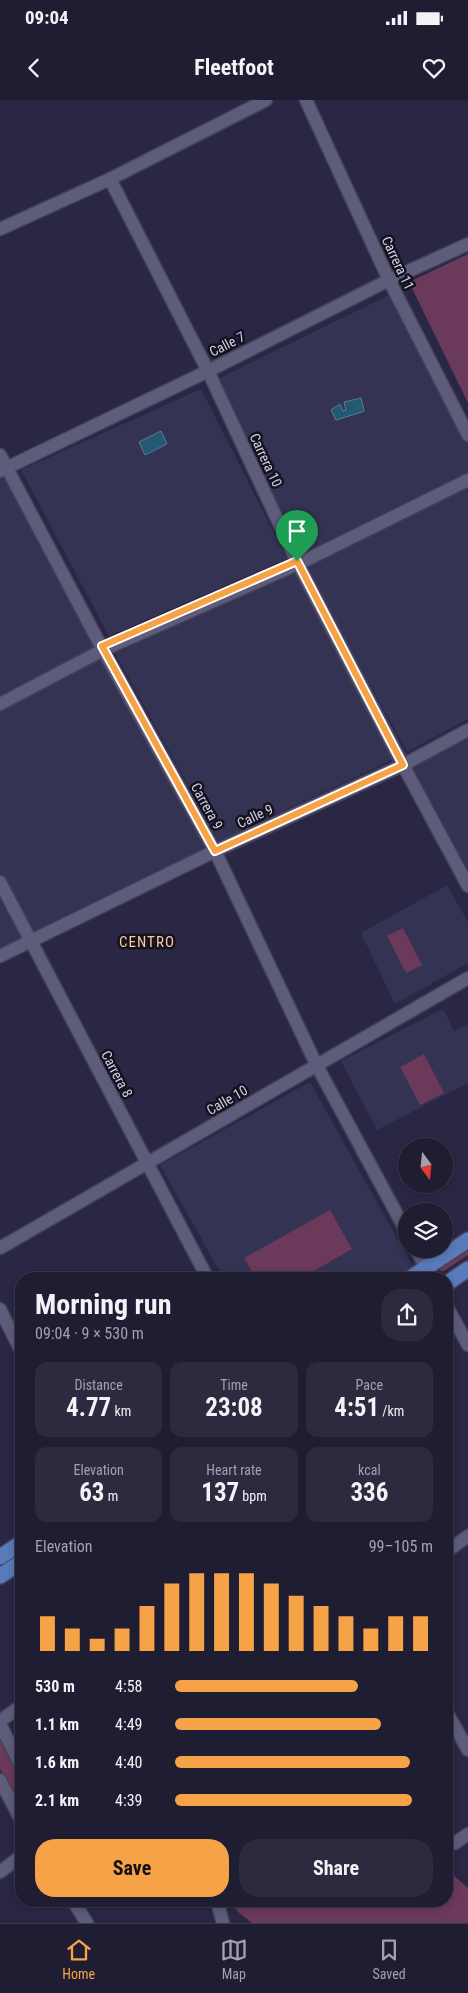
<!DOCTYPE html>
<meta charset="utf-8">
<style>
:root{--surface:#1f1d32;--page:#2c2a3e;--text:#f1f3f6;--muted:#a1a2ac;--line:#3c3b4d;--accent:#f6a247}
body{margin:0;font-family:"Roboto Condensed",sans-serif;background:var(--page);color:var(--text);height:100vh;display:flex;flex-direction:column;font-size:19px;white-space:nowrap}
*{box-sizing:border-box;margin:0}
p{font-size:16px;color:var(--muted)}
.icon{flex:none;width:28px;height:28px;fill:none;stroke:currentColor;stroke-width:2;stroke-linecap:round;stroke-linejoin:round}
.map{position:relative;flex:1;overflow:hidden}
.drawer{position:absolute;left:15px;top:1172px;width:438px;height:635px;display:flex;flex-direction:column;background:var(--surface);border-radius:20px;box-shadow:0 2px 8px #0003,0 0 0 1px var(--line)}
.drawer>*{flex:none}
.needle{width:32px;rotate:165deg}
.tools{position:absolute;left:398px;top:1038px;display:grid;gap:10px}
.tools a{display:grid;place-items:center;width:55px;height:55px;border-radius:50%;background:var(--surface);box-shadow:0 2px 8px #0003,0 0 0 1px var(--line);font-size:25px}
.pin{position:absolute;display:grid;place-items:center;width:42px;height:42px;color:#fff;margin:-51px -21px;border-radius:50% 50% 50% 0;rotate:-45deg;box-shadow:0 0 5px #0007}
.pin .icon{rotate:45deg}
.round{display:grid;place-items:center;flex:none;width:52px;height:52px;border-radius:20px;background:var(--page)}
.head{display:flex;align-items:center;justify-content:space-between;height:85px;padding:0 20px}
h1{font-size:28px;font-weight:700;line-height:38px}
.stats{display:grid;grid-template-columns:repeat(3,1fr);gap:8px;height:85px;padding:5px 20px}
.stats div{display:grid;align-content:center;border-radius:12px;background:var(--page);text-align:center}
.stats b{font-size:25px;font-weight:700}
.stats small{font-size:14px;font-weight:400}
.stats p{font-size:14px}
.chart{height:140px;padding:10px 20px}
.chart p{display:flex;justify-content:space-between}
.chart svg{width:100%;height:90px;margin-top:5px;stroke:var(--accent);stroke-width:6}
.button{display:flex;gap:10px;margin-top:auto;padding:10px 20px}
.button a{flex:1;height:58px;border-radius:20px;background:var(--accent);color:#111;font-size:20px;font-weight:700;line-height:58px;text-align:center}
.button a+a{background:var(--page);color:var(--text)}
ul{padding:0 20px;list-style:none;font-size:16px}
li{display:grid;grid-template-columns:80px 60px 1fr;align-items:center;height:38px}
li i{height:12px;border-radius:6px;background:var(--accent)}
.status{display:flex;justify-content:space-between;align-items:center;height:35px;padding:0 25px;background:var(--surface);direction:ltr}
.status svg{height:14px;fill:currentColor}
header{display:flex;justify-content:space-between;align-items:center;height:65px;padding:0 20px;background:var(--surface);font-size:22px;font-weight:700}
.dock{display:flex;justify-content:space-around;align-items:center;height:70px;border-top:1px solid var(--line);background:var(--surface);font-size:14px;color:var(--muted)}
.dock a{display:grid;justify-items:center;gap:2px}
.dock .selected{color:var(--accent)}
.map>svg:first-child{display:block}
.built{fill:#353353}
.green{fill:#6b395a}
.water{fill:#235a72;stroke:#577e94}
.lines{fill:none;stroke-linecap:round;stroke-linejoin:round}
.minor-casing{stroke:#444159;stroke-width:15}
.major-casing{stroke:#444159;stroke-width:18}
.minor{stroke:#5e5c7b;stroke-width:12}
.major{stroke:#597bbb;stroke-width:15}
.route-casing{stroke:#fff;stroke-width:10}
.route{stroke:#f6a247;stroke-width:6}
.labels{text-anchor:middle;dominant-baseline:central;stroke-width:5;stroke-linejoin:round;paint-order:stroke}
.street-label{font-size:14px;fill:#d1d1e3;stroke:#13121e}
.neighbourhood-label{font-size:15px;letter-spacing:1px;fill:#faca9e;stroke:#13121e}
</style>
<div class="status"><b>09:04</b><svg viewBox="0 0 49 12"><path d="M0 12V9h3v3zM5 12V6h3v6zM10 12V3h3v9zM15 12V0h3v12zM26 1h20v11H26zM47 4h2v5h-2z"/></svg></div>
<header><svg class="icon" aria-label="back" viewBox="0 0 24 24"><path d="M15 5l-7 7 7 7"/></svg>Fleetfoot<svg class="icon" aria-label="heart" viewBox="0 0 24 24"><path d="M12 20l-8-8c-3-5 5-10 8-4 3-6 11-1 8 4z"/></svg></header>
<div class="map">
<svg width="468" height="1823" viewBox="0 0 468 1823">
<rect width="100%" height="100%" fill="#292743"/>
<g class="built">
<path d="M391,194L468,344V375L301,455L218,279Z"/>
<path d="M201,289L287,459L109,536L21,370Z"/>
<path d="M6,375L96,547L0,596V378Z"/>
<path d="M468,385V619L407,652L306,467Z"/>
<path d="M296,470L392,660L219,741L115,553Z"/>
<path d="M102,558L208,750L33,833L0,773V612Z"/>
<path d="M468,635V770L411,666Z"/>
<path d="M447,785L468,822V863L395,904L361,833Z"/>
<path d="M0,798L23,841L0,851Z"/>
<path d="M443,909L454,931L468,924V983L377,1030L341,961Z"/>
<path d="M310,982L413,1167L395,1179H224L160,1065Z"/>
</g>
<g class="green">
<path d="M468,154V303L409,182Z"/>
<path d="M403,828L422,865L406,873L387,836Z"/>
<path d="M424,954L444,993L420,1005L400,967Z"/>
<path d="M330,1110L352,1149L300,1179H256L244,1158Z"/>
<path d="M468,1147V1155L444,1171H440L439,1166Z"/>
<path d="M0,1637L21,1678V1710L0,1669Z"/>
<path d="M446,1769L468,1788V1823H252L238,1812L231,1801H446Z"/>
</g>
<g class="water">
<path d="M361,298L364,311L362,312L336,320L331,310L340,304L343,311L346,310L344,302Z"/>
<path d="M161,331L167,344L145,355L139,342Z"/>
</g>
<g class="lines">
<defs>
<g id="minor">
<path d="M306,0L389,180L468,335"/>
<path d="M110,79L208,271L298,464L403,665L468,786"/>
<path d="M0,129L110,79L266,0"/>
<path d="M0,355L103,550L215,751L317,966L406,1131"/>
<path d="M0,371L208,271L389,180L468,144"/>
<path d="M0,604L103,550L298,464L468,380"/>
<path d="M0,782L208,1179"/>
<path d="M0,856L215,751L403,665L468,630"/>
<path d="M0,1148L468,878"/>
<path d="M416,1149L432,1179"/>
<path d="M446,1205L468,1245"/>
<path d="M0,1209L21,1251"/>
<path d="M446,1452L468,1436"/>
<path d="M446,1611L468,1650"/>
<path d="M0,1621L21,1606"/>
<path d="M0,1624L21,1666"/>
<path d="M0,1680L21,1720"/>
<path d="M446,1745L455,1743L468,1734"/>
<path d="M0,1772L21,1756"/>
<path d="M73,1801L87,1823"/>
<path d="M217,1801L223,1823"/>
</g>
<g id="major">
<path d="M409,1179L468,1140"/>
<path d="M446,1184L468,1169"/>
<path d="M0,1457L21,1443"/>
<path d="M0,1476L21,1462"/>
</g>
</defs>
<use href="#minor" class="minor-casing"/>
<use href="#major" class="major-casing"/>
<use href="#minor" class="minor"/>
<use href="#major" class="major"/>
</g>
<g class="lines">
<defs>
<path id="route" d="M297,461L403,665L215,751L102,546Z"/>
</defs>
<use href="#route" class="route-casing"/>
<use href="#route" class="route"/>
</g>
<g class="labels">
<g class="street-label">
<text transform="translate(398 163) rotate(65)">Carrera 11</text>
<text transform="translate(227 244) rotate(-27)">Calle 7</text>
<text transform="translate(266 360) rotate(65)">Carrera 10</text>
<text transform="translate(207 706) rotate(61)">Carrera 9</text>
<text transform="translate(255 716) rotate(-25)">Calle 9</text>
<text transform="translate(117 974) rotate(62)">Carrera 8</text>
<text transform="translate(227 1000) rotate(-30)">Calle 10</text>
</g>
<g class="neighbourhood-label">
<text x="147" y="842">CENTRO</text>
</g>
</g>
</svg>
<div class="tools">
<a><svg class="needle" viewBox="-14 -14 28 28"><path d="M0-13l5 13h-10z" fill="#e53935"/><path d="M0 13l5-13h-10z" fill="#a1a2ac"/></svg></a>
<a><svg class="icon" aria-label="layers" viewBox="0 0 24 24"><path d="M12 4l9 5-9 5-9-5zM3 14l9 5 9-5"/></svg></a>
</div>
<div class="pin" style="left:297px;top:461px;background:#1e9e55"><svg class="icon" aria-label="arrive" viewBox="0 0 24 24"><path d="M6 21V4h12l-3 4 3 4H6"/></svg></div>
<section class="drawer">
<div class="head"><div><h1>Morning run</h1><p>09:04 · 9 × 530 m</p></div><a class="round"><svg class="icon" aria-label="share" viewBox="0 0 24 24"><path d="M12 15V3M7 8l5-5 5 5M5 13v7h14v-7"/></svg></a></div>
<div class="stats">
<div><p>Distance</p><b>4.77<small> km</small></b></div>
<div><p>Time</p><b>23:08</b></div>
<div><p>Pace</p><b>4:51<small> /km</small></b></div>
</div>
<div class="stats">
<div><p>Elevation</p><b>63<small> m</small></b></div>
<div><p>Heart rate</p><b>137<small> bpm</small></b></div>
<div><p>kcal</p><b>336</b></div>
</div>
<div class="chart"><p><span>Elevation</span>99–105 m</p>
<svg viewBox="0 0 160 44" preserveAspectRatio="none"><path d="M5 44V27M15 44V33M25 44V38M35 44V33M45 44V22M55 44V11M65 44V6M75 44V6M85 44V6M95 44V11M105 44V17M115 44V22M125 44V27M135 44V33M145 44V27M155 44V27"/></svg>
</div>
<ul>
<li><b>530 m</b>4:58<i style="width:71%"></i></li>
<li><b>1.1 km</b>4:49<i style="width:80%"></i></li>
<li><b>1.6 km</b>4:40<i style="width:91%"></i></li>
<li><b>2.1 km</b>4:39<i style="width:92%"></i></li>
</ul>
<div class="button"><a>Save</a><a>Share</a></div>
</section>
</div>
<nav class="dock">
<a class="selected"><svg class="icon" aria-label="home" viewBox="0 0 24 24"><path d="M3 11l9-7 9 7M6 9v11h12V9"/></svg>Home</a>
<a><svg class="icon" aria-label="map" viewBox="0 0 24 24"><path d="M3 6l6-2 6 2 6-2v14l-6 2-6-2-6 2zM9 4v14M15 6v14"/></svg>Map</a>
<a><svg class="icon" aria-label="saved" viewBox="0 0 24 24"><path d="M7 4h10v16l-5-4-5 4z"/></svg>Saved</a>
</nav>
